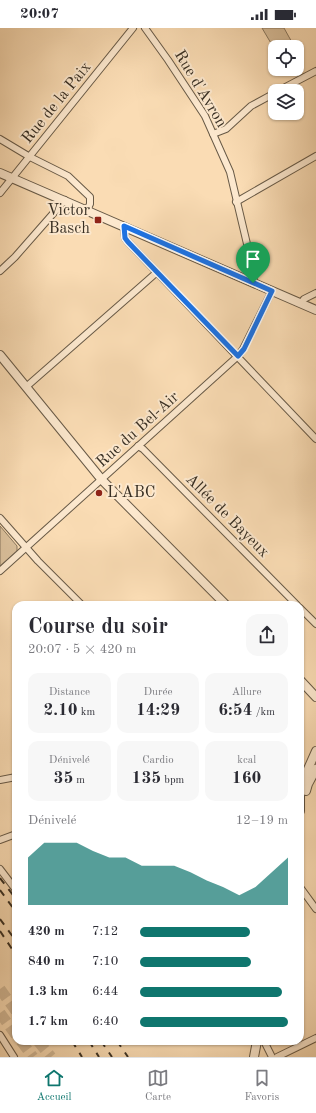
<!DOCTYPE html>
<html lang="fr">
<meta charset="utf-8">
<style>
:root{--surface:#fff;--page:#f7f7f7;--text:#2b2b33;--muted:#7c7c81;--line:#e1e1e2;--accent:#0f766e}
body{margin:0;font-family:"Old Standard TT",serif;background:var(--page);color:var(--text);height:100vh;display:flex;flex-direction:column;font-size:15px;white-space:nowrap}
*{box-sizing:border-box;margin:0}
p{font-size:13px;color:var(--muted)}
.icon{flex:none;width:22px;height:22px;fill:none;stroke:currentColor;stroke-width:2;stroke-linecap:round;stroke-linejoin:round}
.map{position:relative;flex:1;overflow:hidden}
.panel{position:absolute;left:12px;top:573px;width:292px;height:444px;display:flex;flex-direction:column;background:var(--surface);border-radius:12px;box-shadow:0 1px 3px #0004}
.panel>*{flex:none}
.buttons{position:absolute;left:268px;top:12px;display:grid;gap:8px}
.buttons a{display:grid;place-items:center;width:36px;height:36px;border-radius:8px;background:var(--surface);box-shadow:0 1px 3px #0004;font-size:20px}
.pin{position:absolute;display:grid;place-items:center;width:34px;height:34px;color:#fff;margin:-41px -17px;border-radius:50% 50% 50% 0;rotate:-45deg;box-shadow:0 0 4px #0007}
.pin .icon{rotate:45deg}
.round{display:grid;place-items:center;flex:none;width:42px;height:42px;border-radius:12px;background:var(--page)}
.summary{display:flex;align-items:center;justify-content:space-between;height:68px;padding:0 16px}
h1{font-size:22px;font-weight:600;line-height:30px}
.metrics{display:grid;grid-template-columns:repeat(3,1fr);gap:6px;height:68px;padding:4px 16px}
.metrics div{display:grid;align-content:center;border-radius:10px;background:var(--page);text-align:center}
.metrics b{font-size:17px;font-weight:600}
.metrics small{font-size:11px;font-weight:400}
.metrics p{font-size:11px}
.chart{height:112px;padding:8px 16px}
.chart p{display:flex;justify-content:space-between}
.chart svg{width:100%;height:72px;margin-top:4px;fill:var(--accent);opacity:.7}
ul{padding:0 16px;list-style:none;font-size:13px}
li{display:grid;grid-template-columns:64px 48px 1fr;align-items:center;height:30px}
li i{height:10px;border-radius:5px;background:var(--accent)}
.status{display:flex;justify-content:space-between;align-items:center;height:28px;padding:0 20px;background:var(--surface);direction:ltr}
.status svg{height:11px;fill:currentColor}
.tabs{display:flex;justify-content:space-around;align-items:center;height:56px;border-top:1px solid var(--line);background:var(--surface);font-size:11px;color:var(--muted)}
.tabs a{display:grid;justify-items:center;gap:2px}
.tabs .on{color:var(--accent)}
.map>svg:first-child{display:block}
.green{fill:#d9bf9b;stroke:#88775f}
.lines{fill:none;stroke-linecap:round;stroke-linejoin:round}
.motorway-tunnel{stroke:#d3b997;stroke-width:11;stroke-dasharray:11 5.5;stroke-linecap:butt}
.minor-casing{stroke:#685a47;stroke-width:8}
.tertiary-casing{stroke:#685a47;stroke-width:10}
.minor{stroke:#fce8ce;stroke-width:6}
.tertiary{stroke:#fce8ce;stroke-width:8}
.rail{stroke:#382f23;stroke-width:2;stroke-dasharray:7 7;stroke-linecap:butt}
.route-casing{stroke:#fff;stroke-width:8}
.route{stroke:#1a73e8;stroke-width:5}
.poi-dot{fill:#8f2418;stroke:#fce8ce;stroke-width:1.5}
.labels{text-anchor:middle;dominant-baseline:central;stroke-width:4;stroke-linejoin:round;paint-order:stroke}
.street-label{font-size:16px;fill:#382f23;stroke:#fce8ce}
.poi-label{font-size:16px;fill:#382f23;stroke:#fce8ce;text-anchor:end}
</style>
<div class="status"><b>20:07</b><svg viewBox="0 0 49 12"><path d="M0 12V9h3v3zM5 12V6h3v6zM10 12V3h3v9zM15 12V0h3v12zM26 1h20v11H26zM47 4h2v5h-2z"/></svg></div>
<div class="map">
<svg width="316" height="1029" viewBox="0 0 316 1029">
<rect width="100%" height="100%" fill="#fadcb4"/>
<filter id="stains"><feTurbulence type="fractalNoise" baseFrequency=".005" numOctaves="4"/><feColorMatrix values="0 0 0 0 .2 0 0 0 0 .09 0 0 0 0 .02 0 0 0 .5 -.17"/></filter>
<radialGradient id="worn" r=".72"><stop offset=".6" stop-color="#630" stop-opacity="0"/><stop offset="1" stop-color="#630" stop-opacity=".3"/></radialGradient>
<g class="green">
<path d="M262,0H284L294,18L292,19H275V22Z"/>
<path d="M0,498L17,518V524L0,539Z"/>
</g>
<g class="lines">
<g class="motorway-tunnel">
<path d="M0,961L16,983"/>
<path d="M0,985L16,1007"/>
<path d="M21,1013L33,1029"/>
<path d="M38,1013L51,1029"/>
</g>
<defs>
<g id="minor">
<path d="M145,0L168,32L205,88L230,144L252,237L254,248L253,255"/>
<path d="M278,63L316,43"/>
<path d="M213,106L226,101L251,78L275,65"/>
<path d="M0,111L30,129L68,148L90,169V176L87,182"/>
<path d="M0,165L133,0"/>
<path d="M236,174L316,128"/>
<path d="M124,198L125,210L128,214L316,411"/>
<path d="M0,243L15,229L65,172"/>
<path d="M301,275L304,271L316,265"/>
<path d="M26,359L156,245"/>
<path d="M138,418L143,421L297,577"/>
<path d="M0,490L38,533L82,577"/>
<path d="M0,543L238,328L243,321L272,263"/>
<path d="M300,580L316,596"/>
<path d="M16,709V714"/>
<path d="M0,752L16,749"/>
<path d="M0,812L16,806"/>
<path d="M0,841L16,862"/>
<path d="M300,859L316,881"/>
<path d="M0,1007L14,1029"/>
<path d="M264,1013L272,1029"/>
<path d="M277,1029L316,1010"/>
</g>
<g id="tertiary">
<path d="M0,145L316,282"/>
<path d="M0,327L102,452L226,577"/>
<path d="M300,652L316,669"/>
<path d="M306,763L308,756L316,741"/>
<path d="M300,783V767L304,750L316,723"/>
<path d="M254,1029L257,1013"/>
</g>
</defs>
<use href="#minor" class="minor-casing"/>
<use href="#tertiary" class="tertiary-casing"/>
<use href="#minor" class="minor"/>
<use href="#tertiary" class="tertiary"/>
<g class="rail">
<path d="M0,850L16,871"/>
<path d="M0,862L16,884"/>
<path d="M0,891L16,913"/>
<path d="M0,903L16,927"/>
<path d="M72,1013L82,1029"/>
<path d="M89,1013L99,1029"/>
<path d="M101,1013L112,1029"/>
<path d="M117,1013L128,1029"/>
</g>
</g>
<g class="lines">
<defs>
<path id="route" d="M124,198L272,263L244,321L238,328L128,214L125,210Z"/>
</defs>
<use href="#route" class="route-casing"/>
<use href="#route" class="route"/>
</g>
<g class="poi-dot">
<rect x="94" y="188" width="8" height="8" rx="2"/>
<circle cx="99" cy="465" r="4"/>
</g>
<g class="labels">
<g class="street-label">
<text transform="translate(200 61) rotate(59)">Rue d'Avron</text>
<text transform="translate(57 75) rotate(-51)">Rue de la Paix</text>
<text transform="translate(138 402) rotate(-42)">Rue du Bel-Air</text>
<text transform="translate(227 488) rotate(45)">Allée de Bayeux</text>
</g>
<g class="poi-label">
<text x="90" y="183">Victor<tspan x="90" dy="18">Basch</tspan></text>
<text x="107" y="465" text-anchor="start">L'ABC</text>
</g>
</g>
<rect width="100%" height="100%" filter="url(#stains)"/>
<rect width="100%" height="100%" fill="url(#worn)"/>
</svg>
<div class="buttons">
<a><svg class="icon" aria-label="locate" viewBox="0 0 24 24"><circle cx="12" cy="12" r="6"/><path d="M12 2v4M12 18v4M2 12h4M18 12h4"/></svg></a>
<a><svg class="icon" aria-label="layers" viewBox="0 0 24 24"><path d="M12 4l9 5-9 5-9-5zM3 14l9 5 9-5"/></svg></a>
</div>
<div class="pin" style="left:253px;top:255px;background:#1e9e55"><svg class="icon" aria-label="arrive" viewBox="0 0 24 24"><path d="M6 21V4h12l-3 4 3 4H6"/></svg></div>
<section class="panel">
<div class="summary"><div><h1>Course du soir</h1><p>20:07 · 5 × 420 m</p></div><a class="round"><svg class="icon" aria-label="share" viewBox="0 0 24 24"><path d="M12 15V3M7 8l5-5 5 5M5 13v7h14v-7"/></svg></a></div>
<div class="metrics">
<div><p>Distance</p><b>2.10<small> km</small></b></div>
<div><p>Durée</p><b>14:29</b></div>
<div><p>Allure</p><b>6:54<small> /km</small></b></div>
</div>
<div class="metrics">
<div><p>Dénivelé</p><b>35<small> m</small></b></div>
<div><p>Cardio</p><b>135<small> bpm</small></b></div>
<div><p>kcal</p><b>160</b></div>
</div>
<div class="chart"><p><span>Dénivelé</span>12–19 m</p>
<svg viewBox="0 0 160 44" preserveAspectRatio="none"><path d="M0 44V15L10 6L20 6L30 6L40 11L50 15L60 15L70 20L80 20L90 20L100 24L110 29L120 33L130 38L140 33L150 24L160 15V44z"/></svg>
</div>
<ul>
<li><b>420 m</b>7:12<i style="width:74%"></i></li>
<li><b>840 m</b>7:10<i style="width:75%"></i></li>
<li><b>1.3 km</b>6:44<i style="width:96%"></i></li>
<li><b>1.7 km</b>6:40<i style="width:100%"></i></li>
</ul>
</section>
</div>
<nav class="tabs">
<a class="on"><svg class="icon" aria-label="home" viewBox="0 0 24 24"><path d="M3 11l9-7 9 7M6 9v11h12V9"/></svg>Accueil</a>
<a><svg class="icon" aria-label="map" viewBox="0 0 24 24"><path d="M3 6l6-2 6 2 6-2v14l-6 2-6-2-6 2zM9 4v14M15 6v14"/></svg>Carte</a>
<a><svg class="icon" aria-label="saved" viewBox="0 0 24 24"><path d="M7 4h10v16l-5-4-5 4z"/></svg>Favoris</a>
</nav>
